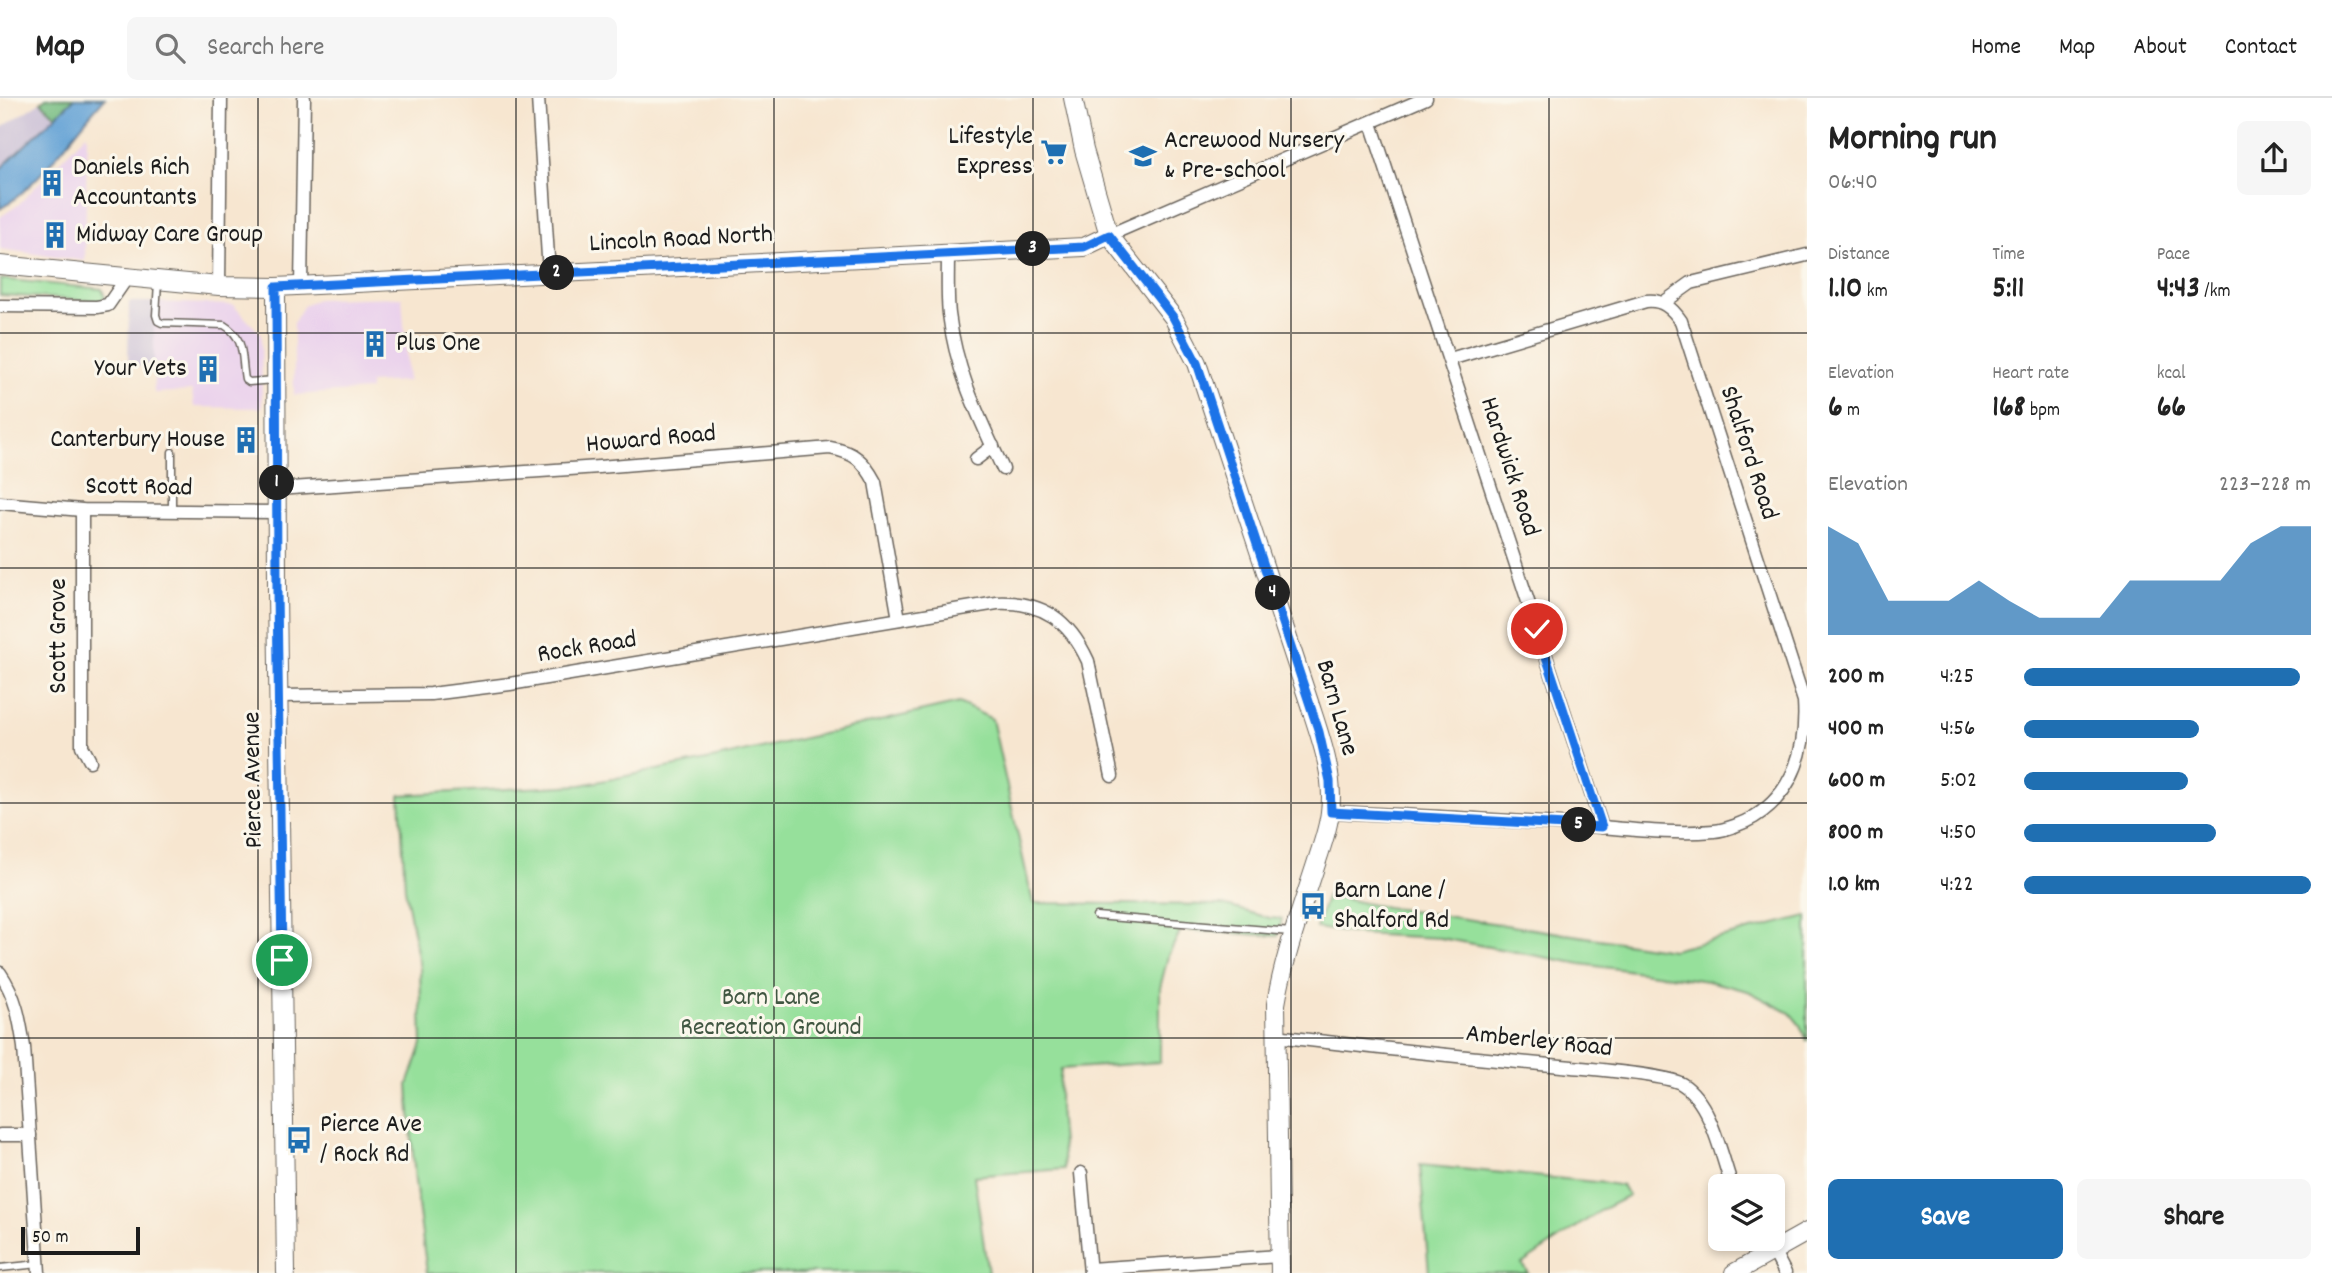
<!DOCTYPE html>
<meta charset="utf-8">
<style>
:root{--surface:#fff;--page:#f6f6f6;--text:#222;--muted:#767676;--line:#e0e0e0;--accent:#1f6fb2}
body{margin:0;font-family:Dekko,sans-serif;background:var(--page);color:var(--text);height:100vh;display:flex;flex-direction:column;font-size:26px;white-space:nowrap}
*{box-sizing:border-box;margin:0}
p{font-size:23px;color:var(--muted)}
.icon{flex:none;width:38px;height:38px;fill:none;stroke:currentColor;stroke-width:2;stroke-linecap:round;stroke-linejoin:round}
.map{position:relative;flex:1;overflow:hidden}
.details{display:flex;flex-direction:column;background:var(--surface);width:525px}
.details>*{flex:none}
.fabs{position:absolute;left:1708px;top:1076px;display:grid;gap:14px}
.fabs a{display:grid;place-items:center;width:77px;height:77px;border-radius:10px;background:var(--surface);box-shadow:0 4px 10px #0003;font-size:35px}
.scale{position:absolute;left:21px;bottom:18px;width:119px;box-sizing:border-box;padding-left:7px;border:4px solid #1c1c1c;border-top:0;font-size:19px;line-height:24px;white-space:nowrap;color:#1c1c1c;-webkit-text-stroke:5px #fbf7ec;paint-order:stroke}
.pin{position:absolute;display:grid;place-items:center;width:60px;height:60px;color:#fff;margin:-30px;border:4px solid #fff;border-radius:50%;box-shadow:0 2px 7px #0007}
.km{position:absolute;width:35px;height:35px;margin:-18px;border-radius:50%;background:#222;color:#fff;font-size:19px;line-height:35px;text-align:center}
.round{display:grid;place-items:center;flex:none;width:74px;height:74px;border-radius:10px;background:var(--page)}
.overview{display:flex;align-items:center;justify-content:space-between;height:119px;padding:0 21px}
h1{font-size:38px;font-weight:800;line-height:52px}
.stats{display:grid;grid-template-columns:repeat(3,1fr);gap:10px;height:119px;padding:7px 21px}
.stats div{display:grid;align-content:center}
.stats b{font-size:30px;font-weight:800}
.stats small{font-size:19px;font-weight:400}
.stats p{font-size:19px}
.chart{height:196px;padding:14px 21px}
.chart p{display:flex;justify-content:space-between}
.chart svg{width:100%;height:126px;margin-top:7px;fill:var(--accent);opacity:.7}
.button{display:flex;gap:14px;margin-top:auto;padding:14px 21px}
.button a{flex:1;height:80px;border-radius:10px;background:var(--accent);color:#fff;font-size:28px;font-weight:800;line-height:80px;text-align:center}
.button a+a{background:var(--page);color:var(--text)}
ul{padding:0 21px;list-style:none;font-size:23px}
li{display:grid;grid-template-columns:112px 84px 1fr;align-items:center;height:52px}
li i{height:18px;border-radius:9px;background:var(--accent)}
header{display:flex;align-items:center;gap:42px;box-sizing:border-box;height:98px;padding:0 35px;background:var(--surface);border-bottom:2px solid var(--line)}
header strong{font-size:33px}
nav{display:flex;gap:38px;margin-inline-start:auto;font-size:24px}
.search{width:490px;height:63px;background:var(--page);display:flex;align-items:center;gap:18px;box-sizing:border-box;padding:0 24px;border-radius:10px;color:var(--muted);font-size:26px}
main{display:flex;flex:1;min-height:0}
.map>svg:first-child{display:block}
.built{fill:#ead1ec}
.industrial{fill:#cabfd6}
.green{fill:#96e09b;stroke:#597e5c;stroke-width:2}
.forest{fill:#78be83;stroke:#4a6d50;stroke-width:2}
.water{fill:#64a2d5;stroke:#405f78;stroke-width:2}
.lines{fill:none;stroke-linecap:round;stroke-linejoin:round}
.lane-casing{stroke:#69635b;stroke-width:9}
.street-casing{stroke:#69635b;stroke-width:15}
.secondary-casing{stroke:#69635b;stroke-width:20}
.lane{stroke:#fff;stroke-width:6}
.street{stroke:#fff;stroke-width:12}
.secondary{stroke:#fff;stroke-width:18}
.route-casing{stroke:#fff;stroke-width:14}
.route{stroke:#1a73e8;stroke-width:9}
.grid{fill:none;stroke:#1c1c1c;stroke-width:2;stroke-opacity:0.55}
.labels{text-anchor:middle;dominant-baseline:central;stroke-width:6;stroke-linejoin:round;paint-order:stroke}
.poi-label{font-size:26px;fill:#1c1c1c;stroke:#fbf7ec;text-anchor:start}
.street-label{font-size:26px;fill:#1c1c1c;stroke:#fbf7ec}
.park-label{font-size:26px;fill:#415742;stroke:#fbf7ec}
</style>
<header>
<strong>Map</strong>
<div class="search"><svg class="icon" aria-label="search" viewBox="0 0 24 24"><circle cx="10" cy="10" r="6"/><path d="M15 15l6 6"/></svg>Search here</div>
<nav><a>Home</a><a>Map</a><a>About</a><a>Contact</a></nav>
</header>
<main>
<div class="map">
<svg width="1807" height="1175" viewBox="0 0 1807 1175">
<rect width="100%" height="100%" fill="#fbf7ec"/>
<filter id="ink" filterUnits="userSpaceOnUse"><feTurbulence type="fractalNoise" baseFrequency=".0143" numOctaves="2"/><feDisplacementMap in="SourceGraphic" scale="14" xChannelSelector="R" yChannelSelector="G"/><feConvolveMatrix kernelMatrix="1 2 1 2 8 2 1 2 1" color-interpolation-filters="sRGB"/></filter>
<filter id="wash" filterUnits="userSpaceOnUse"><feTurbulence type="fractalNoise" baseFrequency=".00686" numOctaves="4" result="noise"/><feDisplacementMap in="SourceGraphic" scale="28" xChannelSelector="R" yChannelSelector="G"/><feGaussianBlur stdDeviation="1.57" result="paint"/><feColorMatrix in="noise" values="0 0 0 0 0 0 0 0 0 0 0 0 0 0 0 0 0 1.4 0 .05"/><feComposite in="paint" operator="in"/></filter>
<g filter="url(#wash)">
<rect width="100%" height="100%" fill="#f7e6d0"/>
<g class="built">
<path d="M87,35L85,163L0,151V119L18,107Z"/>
<path d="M402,199L408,283L370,285V292L294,297V224L304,207L318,201Z"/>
<path d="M154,204L233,207L261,236L262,310L194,309L192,293L154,295Z"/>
</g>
<g class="industrial">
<path d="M40,4L56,18L0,71V31Z"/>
<path d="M129,204H154V268H128Z"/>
</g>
<g class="green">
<path d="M0,181L102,191L105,200L102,203H96L0,197Z"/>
<path d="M959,605L992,621L1033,805L1223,807L1269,820L1282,821L1278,838L1181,832L1168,858L1160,890V964L1061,971C1056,1005 1062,1037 1064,1071L974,1078L988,1175H427L415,1084L408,987L422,946L420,870L405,791L400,697L581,687L712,661Z"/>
<path d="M1327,797L1373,807L1672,852L1807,818V943L1800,927L1790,915L1748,893L1708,883L1581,866L1440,840L1357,836L1316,830Z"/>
<path d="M1420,1067L1606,1085L1622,1088L1629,1098L1603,1111L1522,1166L1528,1175H1429Z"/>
</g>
<path class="forest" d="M46,0H75L56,18L41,4Z"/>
<path class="water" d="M75,0H105C74,33 38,89 0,111V71Z"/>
</g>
<g filter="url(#ink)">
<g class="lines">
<defs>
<g id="lane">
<path d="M158,184L156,217L158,223L162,225L224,227C246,240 241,260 245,281L249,284L275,282"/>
<path d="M172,354V414"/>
<path d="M1096,818L1291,834"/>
<path d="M0,1170L39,1166"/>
</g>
<g id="street">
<path d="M538,0L549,175"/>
<path d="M1371,25L1602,729"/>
<path d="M1109,137L1426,0"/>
<path d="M948,156C948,176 947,197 949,216C956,274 979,319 1003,371"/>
<path d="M219,188L221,0"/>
<path d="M301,188L304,0"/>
<path d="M1663,205L1691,185L1807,157"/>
<path d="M0,208L97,209L108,207L126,181"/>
<path d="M976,361L993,348"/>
<path d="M277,391L599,369L830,350C854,354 864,363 875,384L899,521"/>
<path d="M0,405L82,412L278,414"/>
<path d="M82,412V648L90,663"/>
<path d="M279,598L431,596L510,586L997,505C1043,503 1069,522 1088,563L1112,678"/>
<path d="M1331,714C1412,717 1494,722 1576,727C1622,730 1668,737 1714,733C1726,732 1744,725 1754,719C1795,694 1807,648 1804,603L1681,223C1672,210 1662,201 1646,203L1450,261"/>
<path d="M0,875C16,898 20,922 24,949L39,1175"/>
<path d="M1276,938C1374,950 1473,960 1572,969C1592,971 1668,977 1682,986C1711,1004 1721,1057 1732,1088"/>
<path d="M0,1037H30"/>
<path d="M1081,1075L1090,1175"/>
<path d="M1753,1141L1763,1157"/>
<path d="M1773,1152L1785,1175"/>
<path d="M1090,1171L1279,1158"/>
</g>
<g id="secondary">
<path d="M1073,0L1084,52L1109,137L1173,219L1197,265L1309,604C1320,638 1335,678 1330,714C1328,732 1321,750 1316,766C1301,813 1284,858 1276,906L1280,1175"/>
<path d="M0,167L219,188L276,189L1084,149L1109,137"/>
<path d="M276,189L277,494L286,1175"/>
<path d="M1734,1175L1807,1134"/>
</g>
</defs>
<use href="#lane" class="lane-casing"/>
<use href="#street" class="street-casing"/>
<use href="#secondary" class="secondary-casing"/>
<use href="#lane" class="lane"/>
<use href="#street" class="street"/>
<use href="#secondary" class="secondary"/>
</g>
</g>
<g class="lines" filter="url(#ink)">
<defs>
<path id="route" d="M282,862L277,494L276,189L1084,149L1109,137L1173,219L1197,265L1319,634L1330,683L1331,714L1602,729L1537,531"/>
</defs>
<use href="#route" class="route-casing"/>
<use href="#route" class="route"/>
</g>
<path class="grid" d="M258,0V1175M516,0V1175M774,0V1175M1033,0V1175M1291,0V1175M1549,0V1175M0,235H1807M0,470H1807M0,705H1807M0,940H1807"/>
<defs>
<symbol id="supermarket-bare" viewBox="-9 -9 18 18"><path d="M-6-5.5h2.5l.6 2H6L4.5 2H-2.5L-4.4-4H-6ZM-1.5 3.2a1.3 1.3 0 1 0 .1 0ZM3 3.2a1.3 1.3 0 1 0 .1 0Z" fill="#1f6fb2" stroke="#fbf7ec" stroke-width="2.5" paint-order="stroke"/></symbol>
<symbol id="school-bare" viewBox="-9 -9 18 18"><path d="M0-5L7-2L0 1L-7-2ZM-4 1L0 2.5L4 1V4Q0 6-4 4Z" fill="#1f6fb2" stroke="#fbf7ec" stroke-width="2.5" paint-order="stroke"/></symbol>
<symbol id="building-bare" viewBox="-9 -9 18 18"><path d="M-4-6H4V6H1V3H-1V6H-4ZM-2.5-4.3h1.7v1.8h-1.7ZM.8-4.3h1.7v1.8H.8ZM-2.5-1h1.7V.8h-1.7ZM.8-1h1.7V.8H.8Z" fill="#1f6fb2" stroke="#fbf7ec" stroke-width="2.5" paint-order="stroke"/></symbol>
<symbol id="bus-bare" viewBox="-9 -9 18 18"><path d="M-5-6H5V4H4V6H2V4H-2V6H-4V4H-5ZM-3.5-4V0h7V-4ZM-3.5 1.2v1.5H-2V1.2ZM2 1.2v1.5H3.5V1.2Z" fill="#1f6fb2" stroke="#fbf7ec" stroke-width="2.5" paint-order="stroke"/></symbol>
</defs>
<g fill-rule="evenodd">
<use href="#supermarket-bare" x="1035" y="35" width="38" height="38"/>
<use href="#school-bare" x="1124" y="39" width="38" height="38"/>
<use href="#building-bare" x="33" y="66" width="38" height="38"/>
<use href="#building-bare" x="36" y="118" width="38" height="38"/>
<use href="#building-bare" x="356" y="227" width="38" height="38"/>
<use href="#building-bare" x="189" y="252" width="38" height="38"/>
<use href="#building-bare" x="227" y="323" width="38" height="38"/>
<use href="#bus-bare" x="1294" y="789" width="38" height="38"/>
<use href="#bus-bare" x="280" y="1023" width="38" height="38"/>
</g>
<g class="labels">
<g class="poi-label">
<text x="1033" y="39" text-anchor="end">Lifestyle<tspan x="1033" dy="30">Express</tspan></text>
<text x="1164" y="43">Acrewood Nursery<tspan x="1164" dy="30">&amp; Pre-school</tspan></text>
<text x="73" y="70">Daniels Rich<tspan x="73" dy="30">Accountants</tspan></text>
<text x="76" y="137">Midway Care Group</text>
<text x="396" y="246">Plus One</text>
<text x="187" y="271" text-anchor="end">Your Vets</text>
<text x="225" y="342" text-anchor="end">Canterbury House</text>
<text x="1334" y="793">Barn Lane /<tspan x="1334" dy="30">Shalford Rd</tspan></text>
<text x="320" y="1027">Pierce Ave<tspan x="320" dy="30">/ Rock Rd</tspan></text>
</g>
<g class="street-label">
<text transform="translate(681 142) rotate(-3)">Lincoln Road North</text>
<text transform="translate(651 342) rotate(-5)">Howard Road</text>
<text transform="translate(1748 355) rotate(72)">Shalford Road</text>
<text transform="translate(1509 369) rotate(72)">Hardwick Road</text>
<text transform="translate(139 390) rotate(1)">Scott Road</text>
<text transform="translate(59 538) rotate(-90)">Scott Grove</text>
<text transform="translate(587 550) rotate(-9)">Rock Road</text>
<text transform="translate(1336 610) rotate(74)">Barn Lane</text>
<text transform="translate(254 682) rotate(-91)">Pierce Avenue</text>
<text transform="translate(1539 944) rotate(6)">Amberley Road</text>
</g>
<g class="park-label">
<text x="771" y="900">Barn Lane<tspan x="771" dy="30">Recreation Ground</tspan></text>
</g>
</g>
</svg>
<div class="fabs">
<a><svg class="icon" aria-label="layers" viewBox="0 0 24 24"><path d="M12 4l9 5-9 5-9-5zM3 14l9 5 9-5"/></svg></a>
</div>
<div class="scale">50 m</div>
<div class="pin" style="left:282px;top:862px;background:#1e9e55"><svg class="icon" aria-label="arrive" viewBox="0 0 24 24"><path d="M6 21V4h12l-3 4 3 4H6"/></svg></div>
<div class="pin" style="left:1537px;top:531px;background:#d93025"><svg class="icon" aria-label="check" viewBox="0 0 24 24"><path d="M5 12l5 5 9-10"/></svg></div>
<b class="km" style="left:277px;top:385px">1</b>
<b class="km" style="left:557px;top:175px">2</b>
<b class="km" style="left:1033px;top:151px">3</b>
<b class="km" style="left:1273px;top:495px">4</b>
<b class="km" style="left:1579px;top:727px">5</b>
</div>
<section class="details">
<div class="overview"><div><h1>Morning run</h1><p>06:40</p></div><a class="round"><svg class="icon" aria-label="share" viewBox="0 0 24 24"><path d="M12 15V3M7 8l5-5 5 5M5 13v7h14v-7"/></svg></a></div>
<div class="stats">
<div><p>Distance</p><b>1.10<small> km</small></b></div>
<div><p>Time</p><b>5:11</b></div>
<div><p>Pace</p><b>4:43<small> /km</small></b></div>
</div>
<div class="stats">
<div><p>Elevation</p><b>6<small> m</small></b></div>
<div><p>Heart rate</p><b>168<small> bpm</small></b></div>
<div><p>kcal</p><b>66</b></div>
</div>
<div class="chart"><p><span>Elevation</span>223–228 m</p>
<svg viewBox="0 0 160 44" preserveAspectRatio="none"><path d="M0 44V6L10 12L20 32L30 32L40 32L50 25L60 32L70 38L80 38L90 38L100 25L110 25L120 25L130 25L140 12L150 6L160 6V44z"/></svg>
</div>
<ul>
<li><b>200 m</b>4:25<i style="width:96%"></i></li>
<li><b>400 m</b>4:56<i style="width:61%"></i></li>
<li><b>600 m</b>5:02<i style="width:57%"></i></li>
<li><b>800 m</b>4:50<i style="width:67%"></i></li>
<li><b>1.0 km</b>4:22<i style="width:100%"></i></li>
</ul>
<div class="button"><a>Save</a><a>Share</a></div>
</section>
</main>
